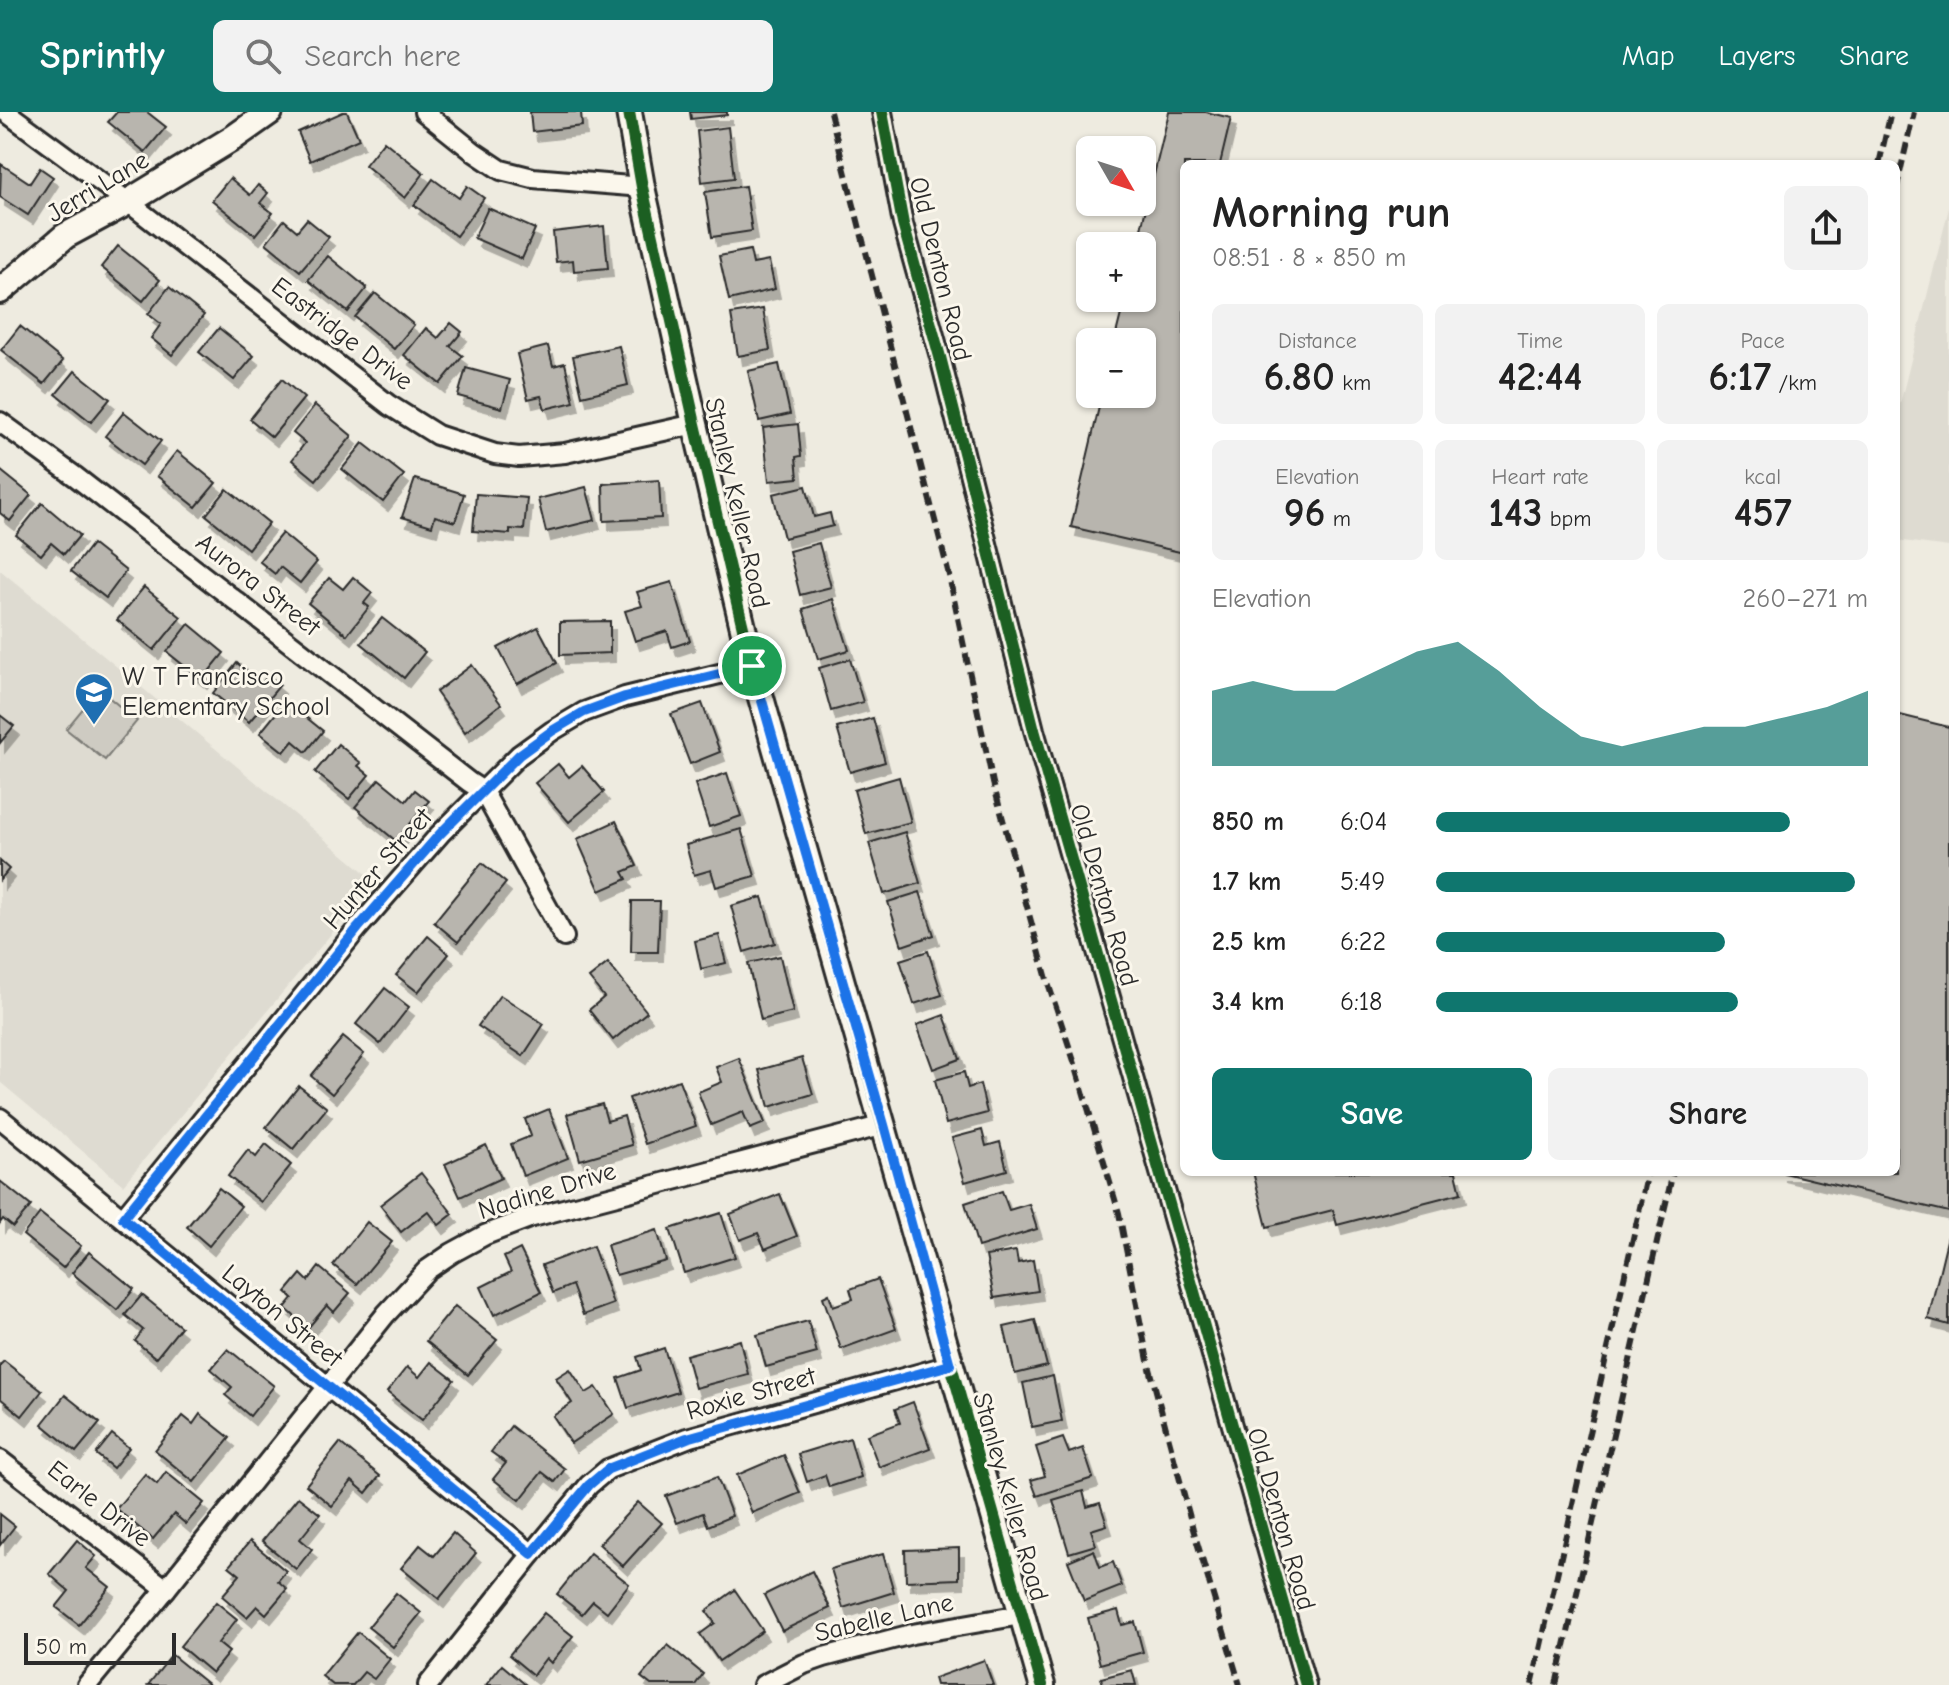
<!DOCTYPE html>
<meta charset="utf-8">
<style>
:root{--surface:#fff;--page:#f2f2f2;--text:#222;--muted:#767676;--accent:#0f766e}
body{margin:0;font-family:"Comic Neue",sans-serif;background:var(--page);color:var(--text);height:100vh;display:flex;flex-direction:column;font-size:30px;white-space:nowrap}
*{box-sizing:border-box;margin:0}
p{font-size:26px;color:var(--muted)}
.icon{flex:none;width:44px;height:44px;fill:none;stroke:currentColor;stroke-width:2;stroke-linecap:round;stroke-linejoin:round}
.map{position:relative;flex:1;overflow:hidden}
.details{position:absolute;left:1180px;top:48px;width:720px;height:1016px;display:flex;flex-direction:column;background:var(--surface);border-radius:12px;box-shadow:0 2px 6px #0004}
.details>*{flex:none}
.needle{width:52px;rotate:129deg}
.controls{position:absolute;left:1076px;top:24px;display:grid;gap:16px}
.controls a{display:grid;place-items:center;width:80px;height:80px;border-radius:12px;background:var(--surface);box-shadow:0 2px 6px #0004;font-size:40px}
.scale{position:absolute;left:24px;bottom:20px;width:152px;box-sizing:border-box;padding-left:8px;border:4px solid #2b2b2b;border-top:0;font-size:22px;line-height:28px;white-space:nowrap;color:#2b2b2b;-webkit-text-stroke:6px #fbf7ec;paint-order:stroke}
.pin{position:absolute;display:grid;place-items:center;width:68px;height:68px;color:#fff;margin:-34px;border:4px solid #fff;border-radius:50%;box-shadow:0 2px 8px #0007}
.round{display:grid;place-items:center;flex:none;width:84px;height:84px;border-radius:12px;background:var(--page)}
.summary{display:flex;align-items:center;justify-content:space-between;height:136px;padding:0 32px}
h1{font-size:44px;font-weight:600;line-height:60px}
.metrics{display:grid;grid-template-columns:repeat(3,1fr);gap:12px;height:136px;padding:8px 32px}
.metrics div{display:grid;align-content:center;border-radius:12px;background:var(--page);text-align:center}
.metrics b{font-size:40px;font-weight:600}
.metrics small{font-size:22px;font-weight:400}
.metrics p{font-size:22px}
.chart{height:224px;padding:16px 32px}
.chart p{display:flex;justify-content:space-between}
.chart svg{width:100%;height:144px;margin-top:8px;fill:var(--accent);opacity:.7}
.primary-button{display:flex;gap:16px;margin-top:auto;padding:16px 32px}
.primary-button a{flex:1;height:92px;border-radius:12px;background:var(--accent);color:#fff;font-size:32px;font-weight:600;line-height:92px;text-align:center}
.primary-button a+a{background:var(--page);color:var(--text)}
ul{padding:0 32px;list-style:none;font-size:26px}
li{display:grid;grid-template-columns:128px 96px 1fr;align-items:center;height:60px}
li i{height:20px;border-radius:10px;background:var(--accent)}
header{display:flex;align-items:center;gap:48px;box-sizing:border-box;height:112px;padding:0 40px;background:var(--accent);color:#fff}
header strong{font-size:38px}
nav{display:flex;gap:44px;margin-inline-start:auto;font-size:28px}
.search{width:560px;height:72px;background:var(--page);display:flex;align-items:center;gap:20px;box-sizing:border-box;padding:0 28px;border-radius:12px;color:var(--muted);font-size:30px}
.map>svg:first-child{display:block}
.built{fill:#dedbd1}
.green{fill:#cecbc2;stroke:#7c7b76;stroke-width:2}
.building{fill:#b8b5ae;stroke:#2b2b2b;stroke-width:2;filter:url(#shadow)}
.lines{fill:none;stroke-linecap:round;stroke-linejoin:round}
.street-casing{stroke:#2b2b2b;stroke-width:24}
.secondary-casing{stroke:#2b2b2b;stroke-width:30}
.street{stroke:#fbf7ec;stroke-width:18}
.secondary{stroke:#fbf7ec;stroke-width:24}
.rail{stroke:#2b2b2b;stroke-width:6;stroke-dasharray:12 6;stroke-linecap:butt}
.cycleway-casing{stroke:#fbf7ec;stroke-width:17}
.cycleway{stroke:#1b5e20;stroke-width:12}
.route-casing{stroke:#fff;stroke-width:16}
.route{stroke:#1a73e8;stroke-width:10}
.labels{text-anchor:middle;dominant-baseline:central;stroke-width:6;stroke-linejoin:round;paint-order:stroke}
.street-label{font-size:26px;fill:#2b2b2b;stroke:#fbf7ec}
.poi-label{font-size:26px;fill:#2b2b2b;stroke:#fbf7ec;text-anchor:start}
</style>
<header>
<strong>Sprintly</strong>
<div class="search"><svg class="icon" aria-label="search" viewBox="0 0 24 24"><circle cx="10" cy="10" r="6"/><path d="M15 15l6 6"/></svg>Search here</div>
<nav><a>Map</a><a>Layers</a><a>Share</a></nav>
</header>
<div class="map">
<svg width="1949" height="1573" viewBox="0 0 1949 1573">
<defs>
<filter id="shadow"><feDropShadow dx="5" dy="9" stdDeviation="0" flood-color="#0004"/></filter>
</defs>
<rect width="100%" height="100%" fill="#eeebe0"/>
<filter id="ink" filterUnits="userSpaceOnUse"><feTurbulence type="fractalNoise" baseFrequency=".0125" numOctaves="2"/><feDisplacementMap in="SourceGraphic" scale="16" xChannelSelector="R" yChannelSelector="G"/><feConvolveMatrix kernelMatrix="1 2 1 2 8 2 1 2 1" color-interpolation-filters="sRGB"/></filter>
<g filter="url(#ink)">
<g class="built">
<path d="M1949,96V435L1896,428V308Z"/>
<path d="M0,458L375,769L123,1073L0,970Z"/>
</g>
<path class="green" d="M99,577L137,609L105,648L66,617Z"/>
<g class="building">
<path d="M117,0H147L166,15L145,40L108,10Z"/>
<path d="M343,0H347L359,27L310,49L298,20Z"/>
<path d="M530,0H581L582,14L532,20Z"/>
<path d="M690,0H727V3L691,7Z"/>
<path d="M1169,0H1206L1231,6L1220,52H1184V441L1071,415L1102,282H1142V230H1114L1125,186H1142V134H1137Z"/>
<path d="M728,15L734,66L702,70L697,19Z"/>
<path d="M384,29L424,61L405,86L365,53Z"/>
<path d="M1,52L30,71L40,56L53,65L28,103L0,85Z"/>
<path d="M230,66L250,83L258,73L268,81L260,91L273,101L255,123L212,88Z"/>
<path d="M433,67L459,86L467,74L484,86L456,124L414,93Z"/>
<path d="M745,74L752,119L712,125L705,80Z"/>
<path d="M488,96L535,117L522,147L474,126Z"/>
<path d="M307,107L329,125L300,159L266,131L284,108L297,119Z"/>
<path d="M604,114L608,156L574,159L573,148L556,150L553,120Z"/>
<path d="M118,134L160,168L143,189L101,155Z"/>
<path d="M750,138L753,152L769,149L775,177L729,188L719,144Z"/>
<path d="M328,144L367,176L348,200L308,168Z"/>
<path d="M169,175L204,203L172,243L151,226L161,212L148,202Z"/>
<path d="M375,181L414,213L394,237L355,205Z"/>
<path d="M763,197L770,238L738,244L731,202Z"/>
<path d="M451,211L462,220L450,234L463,244L440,272L404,243L426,216L438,226Z"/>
<path d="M20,214L63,249L44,272L1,238Z"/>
<path d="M219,216L254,244L234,268L199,240Z"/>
<path d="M548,234L553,254L565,251L574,290L545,297L541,284L528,287L517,242Z"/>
<path d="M619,234L628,273L582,284L573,244Z"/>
<path d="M779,252L790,302L759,309L748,259Z"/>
<path d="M466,256L510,268L502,296L458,284Z"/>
<path d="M75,259L110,287L91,310L56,282Z"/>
<path d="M282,267L304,286L272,325L250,307Z"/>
<path d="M315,293L352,324L316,368L292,348L305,331L293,321Z"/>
<path d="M124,300L161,329L142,353L105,324Z"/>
<path d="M798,312L801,344L796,345L798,366L769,369L763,316Z"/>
<path d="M363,331L404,363L383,390L342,357Z"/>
<path d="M177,339L216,371L196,395L157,364Z"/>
<path d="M0,358L31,383L10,409L0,401Z"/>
<path d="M415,367L464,382L455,410L435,404L432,414L402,405Z"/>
<path d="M659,368L661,406L604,409L603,372Z"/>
<path d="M806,374L814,405L830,401L833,414L784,426L773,382Z"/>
<path d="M586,375L595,408L546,420L538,387Z"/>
<path d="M227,377L269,411L248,437L206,403Z"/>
<path d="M476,382L527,386L524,418L510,417V422L473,419Z"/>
<path d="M42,391L80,423L64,442L51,431L41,443L16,423Z"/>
<path d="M282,421L317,450L300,471L280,455L275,462L259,449Z"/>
<path d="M819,431L831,475L800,483L789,439Z"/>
<path d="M92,432L126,459L106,486L71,459Z"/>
<path d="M353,465L372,481L364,491L369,495L347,523L308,491L329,466L343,477Z"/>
<path d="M672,470L690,529L672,535L667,519L635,529L625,499L642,494L637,480Z"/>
<path d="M144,475L181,505L154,538L117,508Z"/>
<path d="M833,487L849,538L818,547L803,497Z"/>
<path d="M382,506L425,540L404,566L361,531Z"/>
<path d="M610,509V541L560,543V510Z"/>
<path d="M189,512L224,541L202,568L167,540Z"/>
<path d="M538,515L557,551L517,572L498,536Z"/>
<path d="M850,547L863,590L831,599L819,556Z"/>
<path d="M237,551L262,571L268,563L280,573L249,610L213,581Z"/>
<path d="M472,553L501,592L465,620L436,580Z"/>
<path d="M286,589L323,619L306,640L293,629L284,640L260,621Z"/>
<path d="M702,591L720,640L690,652L671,602Z"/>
<path d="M1896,602L1949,615V1100L1780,1060H1896Z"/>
<path d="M0,603L14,614L0,631Z"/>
<path d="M873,606L885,650L850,660L837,616Z"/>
<path d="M338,632L361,651L358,654L369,663L349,687L315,660Z"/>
<path d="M558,652L569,665L582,654L604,680L569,710L535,671Z"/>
<path d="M727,661L741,704L709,715L695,672Z"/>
<path d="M899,665L911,710L866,722L854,678Z"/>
<path d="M379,667L406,689L415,678L429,689L396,729L355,695Z"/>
<path d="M616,709L637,754L623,760L627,767L600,779L577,727Z"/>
<path d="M741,717L755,764L716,775L711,758L694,763L686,733Z"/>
<path d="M905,720L920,771L884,782L869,731Z"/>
<path d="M0,749L9,757L0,768Z"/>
<path d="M482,751L506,771L458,830L434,810Z"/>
<path d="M920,780L934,823L902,834L888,790Z"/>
<path d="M762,785L775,831L744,840L731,794Z"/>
<path d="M632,789H660L658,840H631Z"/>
<path d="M719,823L726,851L701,857L695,829Z"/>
<path d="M428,824L449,842L418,880L396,863Z"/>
<path d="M928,839L942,883L914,892L900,848Z"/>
<path d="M780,844L793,900L761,908L748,851Z"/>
<path d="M608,851L647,900L613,928L589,898L604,885L589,866Z"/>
<path d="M385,876L409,895L380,932L356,912Z"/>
<path d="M500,883L544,912L523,944L478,914Z"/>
<path d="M944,903L960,947L933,957L917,913Z"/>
<path d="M343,925L364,942L332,982L311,964Z"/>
<path d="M739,946L765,1011L750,1017L743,1000L711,1013L698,980L722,970L716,955Z"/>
<path d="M802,946L813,982L769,995L759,958Z"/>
<path d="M964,960L968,976L980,972L987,1001L946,1012L935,968Z"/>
<path d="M679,968L696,1014L645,1032L629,986Z"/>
<path d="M299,974L327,996L293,1037L266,1015Z"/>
<path d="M602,992L607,1009L624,1004L632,1033L580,1048L567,1002Z"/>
<path d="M549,997L568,1046L523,1064L511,1032L531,1024L525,1007Z"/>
<path d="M982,1018L986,1034L1000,1030L1007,1058L965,1070L952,1026Z"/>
<path d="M266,1032L291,1053L261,1090L228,1064L248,1038L256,1045Z"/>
<path d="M486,1033L501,1066L460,1085L445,1052Z"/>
<path d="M1253,1060H1456L1461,1081L1337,1113L1333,1098L1267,1115Z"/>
<path d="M421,1061L453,1102L439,1113L428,1099L401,1120L380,1093Z"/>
<path d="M0,1069L31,1094L13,1115L3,1107L0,1111Z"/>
<path d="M219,1076L241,1094L209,1134L187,1115Z"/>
<path d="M1002,1079L1009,1098L1029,1092L1037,1117L978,1135L965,1091Z"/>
<path d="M780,1082L797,1124L765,1137L758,1121L740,1128L730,1102Z"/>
<path d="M40,1101L81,1134L63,1156L23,1123Z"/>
<path d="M721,1101L735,1145L684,1161L670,1117Z"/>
<path d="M367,1110L392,1130L357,1172L333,1153Z"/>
<path d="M657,1118L666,1149L616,1163L607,1133Z"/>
<path d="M1949,1120V1213L1928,1207Z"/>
<path d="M593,1134L613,1192L583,1203L572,1173L553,1181L542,1153Z"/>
<path d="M520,1137L541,1180L494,1203L481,1175L511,1160L504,1145Z"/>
<path d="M1016,1139L1018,1151L1033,1148L1038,1179L994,1186L986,1144Z"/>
<path d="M89,1140L134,1177L117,1198L72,1161Z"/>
<path d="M319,1155L350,1181L334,1200L327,1193L308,1216L285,1196L293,1186L286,1180L301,1162L308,1169Z"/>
<path d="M878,1167L896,1217L841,1237L823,1185L829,1182L833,1194L853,1187L850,1177Z"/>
<path d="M142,1183L181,1215L156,1246L135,1229L143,1218L125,1203Z"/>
<path d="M455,1194L497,1228L468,1263L426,1229Z"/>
<path d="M1035,1208L1047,1254L1015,1262L1004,1215Z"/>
<path d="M808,1209L817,1241L766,1255L757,1223Z"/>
<path d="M740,1228L748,1262L695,1276L686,1243Z"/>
<path d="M664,1236L678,1280L628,1296L618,1266L641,1258L637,1245Z"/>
<path d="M228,1237L274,1274L250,1304L225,1283L232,1275L211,1257Z"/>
<path d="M4,1249L42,1279L22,1304L0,1286V1253Z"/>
<path d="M431,1250L454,1268L422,1308L387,1280L407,1255L419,1265Z"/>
<path d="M570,1257L586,1281L596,1275L614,1302L571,1331L553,1304L572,1291L556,1266Z"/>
<path d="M1053,1264L1062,1309L1032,1315L1023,1271Z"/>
<path d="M65,1283L100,1311L76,1340L42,1312Z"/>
<path d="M913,1290L930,1336L879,1355L867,1323L900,1311L895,1297Z"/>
<path d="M200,1302L230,1326L194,1370L155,1338L183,1304L193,1312Z"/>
<path d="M511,1314L565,1357L555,1370L542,1360L520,1388L493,1367L506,1351L491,1340Z"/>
<path d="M112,1322L129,1336L113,1356L96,1342Z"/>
<path d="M850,1326L861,1365L829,1375L825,1363L807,1370L798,1342Z"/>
<path d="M1063,1326L1069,1341L1083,1336L1093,1366L1037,1384L1031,1368L1045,1364L1036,1335Z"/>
<path d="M340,1331L380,1364L366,1381L352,1369L332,1394L306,1373Z"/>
<path d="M784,1343L800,1381L752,1401L737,1363Z"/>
<path d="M166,1360L204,1391L186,1412L174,1402L153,1427L116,1397L145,1362L157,1372Z"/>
<path d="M717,1365L732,1404L708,1414L703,1401L677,1411L666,1384Z"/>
<path d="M1083,1379L1087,1395L1100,1391L1107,1413L1091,1418L1096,1433L1069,1441L1053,1388Z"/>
<path d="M298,1385L320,1402L300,1427L312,1437L296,1457L262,1429Z"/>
<path d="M638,1390L662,1411L623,1454L599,1432Z"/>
<path d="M0,1402L15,1414L0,1433Z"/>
<path d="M453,1421L476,1441L439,1487L401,1456L420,1433L434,1444Z"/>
<path d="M77,1428L96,1444L86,1456L110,1475L79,1513L56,1495L69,1479L49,1462Z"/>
<path d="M250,1429L286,1459L278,1469L287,1477L266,1502L257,1494L247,1505L222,1484L240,1463L229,1454Z"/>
<path d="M959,1436V1467L906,1469L905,1438Z"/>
<path d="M1094,1438L1100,1455L1113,1450L1122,1474L1084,1489L1068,1449Z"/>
<path d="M590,1441L629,1472L607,1500L593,1489L582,1502L557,1482Z"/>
<path d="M883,1442L894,1480L843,1496L831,1457Z"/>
<path d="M812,1459L830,1496L782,1519L764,1483Z"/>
<path d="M735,1478L763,1519L719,1549L700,1522L715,1511L706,1499Z"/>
<path d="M396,1481L421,1501L393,1535L368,1515Z"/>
<path d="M216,1490L237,1507L218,1531L229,1540L212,1561L180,1534Z"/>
<path d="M1118,1498L1122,1513L1135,1510L1143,1540L1100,1552L1088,1506Z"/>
<path d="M544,1501L573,1524L551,1551L546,1546L533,1563L509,1543Z"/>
<path d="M358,1520L390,1547L374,1567L364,1560L353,1573H333L322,1564Z"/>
<path d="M668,1533L703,1562L695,1573H651L641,1565Z"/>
<path d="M172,1543L209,1573H148Z"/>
<path d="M984,1548L993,1573H936L934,1566Z"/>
<path d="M502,1553L526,1573H486Z"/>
<path d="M1132,1558L1136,1573H1103L1101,1566Z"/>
</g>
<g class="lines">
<defs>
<g id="street">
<path d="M6,0L128,90L389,293L437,323L495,342L519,345L565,341L695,312"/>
<path d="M424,0L474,40L501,58L533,66L642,75"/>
<path d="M882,0L903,112L940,245L1034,618L1306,1573"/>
<path d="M0,310L76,365L469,670L483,679L564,825"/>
<path d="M0,1006L532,1442"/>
<path d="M123,1106L358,816L440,722L519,643L552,619L584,600L625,585L752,554"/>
<path d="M0,1348L166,1477"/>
<path d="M87,1573L166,1477L386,1202L427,1158L452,1141L485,1123L529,1106L884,1013"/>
<path d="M428,1573L532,1442L589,1373L608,1357L687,1326L950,1253"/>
<path d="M763,1573L804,1552L824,1545L912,1522L1021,1503"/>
</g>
<g id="secondary">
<path d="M629,0L642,75L695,312L752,554L1042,1573"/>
<path d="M0,179L65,124L128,90L233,26L270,0"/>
</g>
</defs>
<use href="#street" class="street-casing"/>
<use href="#secondary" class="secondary-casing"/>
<use href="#street" class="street"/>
<use href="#secondary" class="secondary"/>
<g class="rail">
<path d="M830,0L948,459L993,671L1048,871L1075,952L1119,1101L1148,1249L1193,1417L1240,1573"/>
<path d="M1879,52L1891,0"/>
<path d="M1896,78L1914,0"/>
<path d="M1532,1573L1648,1060"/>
<path d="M1556,1573L1673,1060"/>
</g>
<defs>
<g id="cycleway">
<path d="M629,0L642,75L695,312L752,554L1042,1573"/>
<path d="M882,0L903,112L940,245L1034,618L1306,1573"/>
</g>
</defs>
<use href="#cycleway" class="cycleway-casing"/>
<use href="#cycleway" class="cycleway"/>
</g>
</g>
<g class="lines" filter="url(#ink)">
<defs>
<path id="route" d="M752,554L884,1013L950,1253L687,1326L608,1357L589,1373L532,1442L123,1106L358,816L440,722L519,643L552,619L584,600L625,585Z"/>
</defs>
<use href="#route" class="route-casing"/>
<use href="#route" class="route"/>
</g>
<defs>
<symbol id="school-pin" viewBox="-11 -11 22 30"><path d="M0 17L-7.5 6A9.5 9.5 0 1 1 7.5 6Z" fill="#1f6fb2" stroke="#fbf7ec"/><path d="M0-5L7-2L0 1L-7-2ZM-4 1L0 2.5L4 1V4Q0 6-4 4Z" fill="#fff"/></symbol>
</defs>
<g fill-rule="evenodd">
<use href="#school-pin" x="72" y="558" width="44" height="60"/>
</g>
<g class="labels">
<g class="street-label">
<text transform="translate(98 75) rotate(-31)">Jerri Lane</text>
<text transform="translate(940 157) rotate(76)">Old Denton Road</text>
<text transform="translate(342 222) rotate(37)">Eastridge Drive</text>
<text transform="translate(737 391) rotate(77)">Stanley Keller Road</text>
<text transform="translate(258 473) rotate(38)">Aurora Street</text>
<text transform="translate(378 757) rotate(-49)">Hunter Street</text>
<text transform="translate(1104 783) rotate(74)">Old Denton Road</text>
<text transform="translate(547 1079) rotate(-17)">Nadine Drive</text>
<text transform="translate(282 1204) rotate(39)">Layton Street</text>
<text transform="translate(751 1282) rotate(-16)">Roxie Street</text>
<text transform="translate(1010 1385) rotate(74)">Stanley Keller Road</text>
<text transform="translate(99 1392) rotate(38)">Earle Drive</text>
<text transform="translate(1281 1407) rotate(74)">Old Denton Road</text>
<text transform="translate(884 1506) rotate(-13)">Sabelle Lane</text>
</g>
<g class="poi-label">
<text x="122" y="565">W T Francisco<tspan x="122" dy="30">Elementary School</tspan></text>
</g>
</g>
</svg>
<div class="controls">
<a><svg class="needle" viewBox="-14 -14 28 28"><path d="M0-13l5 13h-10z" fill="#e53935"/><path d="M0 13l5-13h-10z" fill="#767676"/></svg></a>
<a>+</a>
<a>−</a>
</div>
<div class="scale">50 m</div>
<div class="pin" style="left:752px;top:554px;background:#1e9e55"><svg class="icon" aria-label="arrive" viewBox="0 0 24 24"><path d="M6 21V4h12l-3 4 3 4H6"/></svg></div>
<section class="details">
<div class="summary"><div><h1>Morning run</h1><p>08:51 · 8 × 850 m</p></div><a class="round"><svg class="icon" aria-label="share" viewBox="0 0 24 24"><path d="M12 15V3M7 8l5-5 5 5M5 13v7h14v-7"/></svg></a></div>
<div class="metrics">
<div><p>Distance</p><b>6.80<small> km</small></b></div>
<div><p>Time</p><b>42:44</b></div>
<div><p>Pace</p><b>6:17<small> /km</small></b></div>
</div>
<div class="metrics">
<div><p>Elevation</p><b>96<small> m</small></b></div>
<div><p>Heart rate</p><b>143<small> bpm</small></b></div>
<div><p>kcal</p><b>457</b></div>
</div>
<div class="chart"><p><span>Elevation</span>260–271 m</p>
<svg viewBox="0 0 160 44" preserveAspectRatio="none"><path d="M0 44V21L10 18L20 21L30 21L40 15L50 9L60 6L70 15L80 26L90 35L100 38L110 35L120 32L130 32L140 29L150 26L160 21V44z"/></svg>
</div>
<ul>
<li><b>850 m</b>6:04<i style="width:82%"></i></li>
<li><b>1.7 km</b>5:49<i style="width:97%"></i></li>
<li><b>2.5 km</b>6:22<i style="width:67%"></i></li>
<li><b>3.4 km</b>6:18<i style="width:70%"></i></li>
</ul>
<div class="primary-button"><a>Save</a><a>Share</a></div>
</section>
</div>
